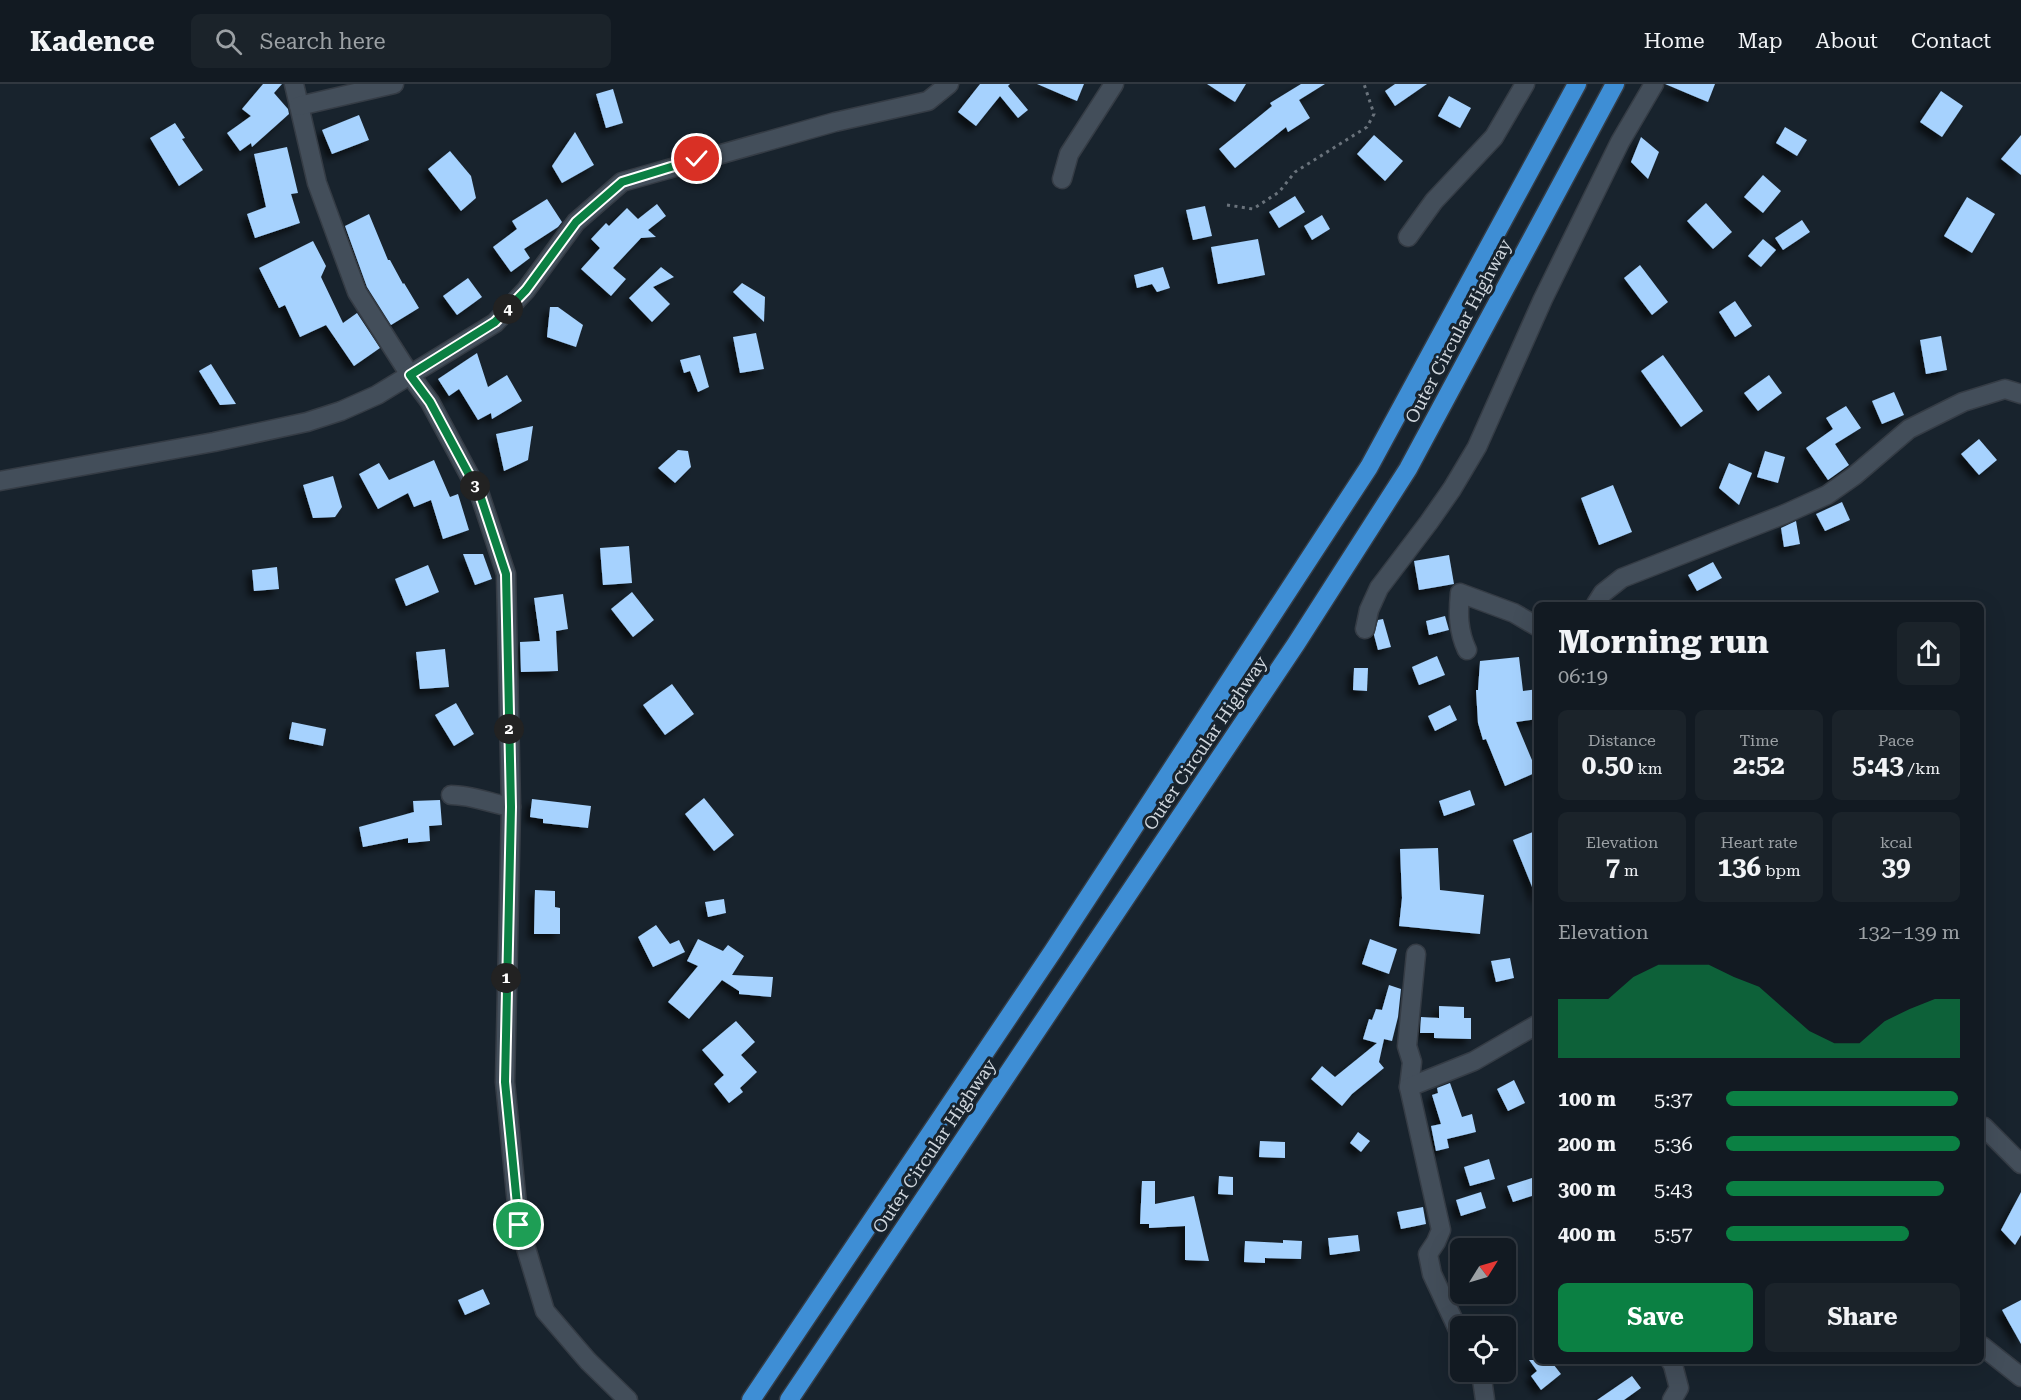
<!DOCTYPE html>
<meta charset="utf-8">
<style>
:root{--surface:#121a22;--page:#1b232a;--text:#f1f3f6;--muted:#9ca1a5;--line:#313840;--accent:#0b8043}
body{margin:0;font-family:"Roboto Serif",serif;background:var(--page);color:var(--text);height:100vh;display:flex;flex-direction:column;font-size:22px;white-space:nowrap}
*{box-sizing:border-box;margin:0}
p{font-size:20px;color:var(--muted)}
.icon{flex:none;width:33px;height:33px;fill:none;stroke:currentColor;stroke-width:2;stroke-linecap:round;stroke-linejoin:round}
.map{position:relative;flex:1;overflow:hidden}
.panel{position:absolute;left:1534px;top:518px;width:450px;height:762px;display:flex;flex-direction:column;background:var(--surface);border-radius:9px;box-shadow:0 6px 24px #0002,0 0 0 2px var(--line)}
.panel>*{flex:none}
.needle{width:39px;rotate:53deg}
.tools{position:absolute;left:1450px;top:1154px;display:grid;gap:12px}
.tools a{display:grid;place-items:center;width:66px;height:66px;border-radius:9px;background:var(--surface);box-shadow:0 6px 24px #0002,0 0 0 2px var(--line);font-size:30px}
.pin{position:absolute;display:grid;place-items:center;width:51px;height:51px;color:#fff;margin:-26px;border:3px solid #fff;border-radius:50%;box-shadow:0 2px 6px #0007}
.km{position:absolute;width:30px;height:30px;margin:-15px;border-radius:50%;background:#222;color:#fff;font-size:16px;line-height:30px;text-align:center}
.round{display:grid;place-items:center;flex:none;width:63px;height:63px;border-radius:9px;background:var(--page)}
.headline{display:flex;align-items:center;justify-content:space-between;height:102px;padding:0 24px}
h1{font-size:33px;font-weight:700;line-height:45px}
.figures{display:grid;grid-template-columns:repeat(3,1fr);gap:9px;height:102px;padding:6px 24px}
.figures div{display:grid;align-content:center;border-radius:9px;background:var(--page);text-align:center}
.figures b{font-size:26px;font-weight:700}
.figures small{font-size:16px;font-weight:400}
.figures p{font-size:16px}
.chart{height:168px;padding:12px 24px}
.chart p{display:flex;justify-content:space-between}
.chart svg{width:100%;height:108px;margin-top:6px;fill:var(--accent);opacity:.7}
.button{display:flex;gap:12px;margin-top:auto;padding:12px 24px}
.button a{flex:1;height:69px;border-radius:9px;background:var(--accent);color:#fff;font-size:24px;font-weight:700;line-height:69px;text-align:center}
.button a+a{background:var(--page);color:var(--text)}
ul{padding:0 24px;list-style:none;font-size:20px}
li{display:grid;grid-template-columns:96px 72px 1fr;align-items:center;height:45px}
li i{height:15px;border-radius:8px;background:var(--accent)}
header{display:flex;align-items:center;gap:36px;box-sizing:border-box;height:84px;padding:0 30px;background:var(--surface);border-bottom:2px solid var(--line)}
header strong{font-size:28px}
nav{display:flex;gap:33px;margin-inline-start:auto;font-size:21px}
.search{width:420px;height:54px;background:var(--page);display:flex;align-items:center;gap:15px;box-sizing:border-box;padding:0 21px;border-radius:9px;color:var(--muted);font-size:22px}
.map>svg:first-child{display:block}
.building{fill:#a6d2fe;filter:url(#shadow)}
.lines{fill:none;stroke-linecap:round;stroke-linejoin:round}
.minor-casing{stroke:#353c45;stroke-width:21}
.highway-casing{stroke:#353c45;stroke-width:21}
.path{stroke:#6a737c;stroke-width:3;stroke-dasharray:3 4.5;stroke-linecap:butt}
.minor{stroke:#434e5a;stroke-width:18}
.highway{stroke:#3e8ed5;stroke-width:18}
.route-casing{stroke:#fff;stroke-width:12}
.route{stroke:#0b8043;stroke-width:8}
.labels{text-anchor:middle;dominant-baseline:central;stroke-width:6;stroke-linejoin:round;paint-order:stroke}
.street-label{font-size:18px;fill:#cfd6dd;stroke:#18232d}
</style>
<header>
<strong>Kadence</strong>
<div class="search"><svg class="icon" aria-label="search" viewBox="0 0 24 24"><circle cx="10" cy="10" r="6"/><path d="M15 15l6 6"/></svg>Search here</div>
<nav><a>Home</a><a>Map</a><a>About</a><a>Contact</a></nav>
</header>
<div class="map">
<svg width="2021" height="1316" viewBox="0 0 2021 1316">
<defs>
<filter id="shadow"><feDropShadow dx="-5.5" dy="5.5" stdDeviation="3" flood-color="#0009"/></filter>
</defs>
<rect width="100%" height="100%" fill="#18232d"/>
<g class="building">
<path d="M263,0H282L274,9L288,25L289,30L252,63L251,59L240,67L227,49L251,32L242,25Z"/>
<path d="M980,0H1010L1008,2L1028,26L1018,34L1000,12L976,42L958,28Z"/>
<path d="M1037,0H1084L1077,17Z"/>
<path d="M1207,0H1246L1235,18Z"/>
<path d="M1301,0H1325L1299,16L1310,34L1288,48L1286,43L1235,84L1219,65L1272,22L1270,19Z"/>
<path d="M1395,0H1427L1395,22L1385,7Z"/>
<path d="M1665,0H1715L1708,18Z"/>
<path d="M613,5L623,39L606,44L596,10Z"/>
<path d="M1941,7L1963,22L1942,53L1920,38Z"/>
<path d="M1449,12L1471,24L1460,44L1438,32Z"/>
<path d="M359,31L369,56L332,70L322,46Z"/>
<path d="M175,39L185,54L182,55L203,86L179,102L150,54Z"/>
<path d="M1785,43L1807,56L1797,72L1776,59Z"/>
<path d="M575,48L594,81L562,99L552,82Z"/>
<path d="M1374,51L1403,77L1385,97L1357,70Z"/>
<path d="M2021,51V91L2001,75Z"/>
<path d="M1641,53L1659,68L1648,95L1631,78Z"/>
<path d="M287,63L298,109L291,110L300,139L255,154L247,130L266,123L254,70Z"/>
<path d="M450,67L471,92L476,114L461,127L428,85Z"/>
<path d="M1763,91L1781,107L1763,129L1744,113Z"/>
<path d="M1295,112L1305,128L1279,144L1269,128Z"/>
<path d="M1967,113L1995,130L1972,169L1944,152Z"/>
<path d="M547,115L562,138L558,143L524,165L530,174L511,188L493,163L517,145L512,137Z"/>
<path d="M1706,119L1732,148L1713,165L1687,137Z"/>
<path d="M657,120L666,132L648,146L656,153L641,154L613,184L626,195L611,212L581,185L600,164L591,155L606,139L609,142L627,124L638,135Z"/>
<path d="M1205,122L1212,152L1193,156L1186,126Z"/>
<path d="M369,130L388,176H390L403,200L404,199L419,224L391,241L367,203L345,142Z"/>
<path d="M1322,131L1330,145L1312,156L1304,142Z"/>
<path d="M1802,136L1810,148L1783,166L1775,154Z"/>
<path d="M1258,155L1265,191L1218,200L1211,163Z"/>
<path d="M1763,155L1776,166L1761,183L1748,172Z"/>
<path d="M313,157L326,182L321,193L343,239L357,229L380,264L354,282L326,241L300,253L285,221L279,224L259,184Z"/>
<path d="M1640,181L1668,218L1652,231L1624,194Z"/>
<path d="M661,183L674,193L653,203L670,220L652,238L629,214Z"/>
<path d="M1163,183L1170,204L1157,208L1152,200L1137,204L1134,191Z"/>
<path d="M468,194L482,213L457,231L443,212Z"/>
<path d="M742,199L765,213L764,238L733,208Z"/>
<path d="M1735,217L1752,242L1735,253L1719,228Z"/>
<path d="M550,223H558L583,241L576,263L547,253Z"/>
<path d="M756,249L764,285L740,289L733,253Z"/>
<path d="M1941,252L1947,286L1926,290L1920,256Z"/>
<path d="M477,269L488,303L507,291L522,317L492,335L491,329L478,336L459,305L449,312L438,295Z"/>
<path d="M700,271L709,303L698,308L690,287L684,289L680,276Z"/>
<path d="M1663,271L1703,327L1681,343L1641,287Z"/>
<path d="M211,280L236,320L220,321L199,287Z"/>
<path d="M1769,291L1782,309L1758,327L1744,309Z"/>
<path d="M1894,308L1904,331L1882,340L1872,317Z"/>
<path d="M1846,322L1861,344L1835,360L1849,381L1828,396L1806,364L1833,345L1826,334Z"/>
<path d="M533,342L528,376L504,387L496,350Z"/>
<path d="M1979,355L1997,376L1979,391L1961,370Z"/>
<path d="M678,366L688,367L691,383L675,399L658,384Z"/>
<path d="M1765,367L1785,373L1778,399L1757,393Z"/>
<path d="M434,376L450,413L458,410L469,446L443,455L431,416L414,423L408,409L378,425L359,390L379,379L389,396Z"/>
<path d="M1729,379L1752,389L1739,421L1719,404Z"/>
<path d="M333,392L342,423L335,433L313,434L303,401Z"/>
<path d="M1613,401L1632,448L1599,461L1581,414Z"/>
<path d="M1842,418L1850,436L1825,447L1816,430Z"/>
<path d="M1796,437L1800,460L1784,463L1781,444Z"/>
<path d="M629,462L632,499L603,501L600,464Z"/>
<path d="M463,470H483L492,495L475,501Z"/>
<path d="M1449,471L1454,500L1419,506L1414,477Z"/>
<path d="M1713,478L1722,494L1697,507L1688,491Z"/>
<path d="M428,481L439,508L406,522L395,495Z"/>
<path d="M277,483L279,505L254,507L252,486Z"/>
<path d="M632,508L654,536L633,553L611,525Z"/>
<path d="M563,510L568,545L556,547L558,587L521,588L520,558L540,557L534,514Z"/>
<path d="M1445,532L1449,546L1429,551L1426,537Z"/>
<path d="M1383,535L1391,563L1378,566L1374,551L1378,536Z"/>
<path d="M445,565L449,603L420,605L416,568Z"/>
<path d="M1437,572L1445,591L1419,601L1412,583Z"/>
<path d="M1519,573L1523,607L1538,605V635L1516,638L1537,688L1505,702L1486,655L1483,656L1478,639L1476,606H1478L1480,577Z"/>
<path d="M1354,584H1368L1367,607L1353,606Z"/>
<path d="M672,600L694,630L665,651L643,621Z"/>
<path d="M456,619L474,650L454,662L435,631Z"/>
<path d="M1450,621L1457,636L1435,647L1428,632Z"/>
<path d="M292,638L326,645L323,662L289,655Z"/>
<path d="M1470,706L1475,721L1444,732L1439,717Z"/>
<path d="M704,714L734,751L714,767L685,730Z"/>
<path d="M532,715L591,722L588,744L543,739V735L530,733Z"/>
<path d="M440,716L442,741L429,742L430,757L408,759V754L363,763L359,743L414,728L413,717Z"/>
<path d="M1538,746V814L1537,815L1513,756Z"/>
<path d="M1438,764L1440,806L1484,811L1480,850L1399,842L1402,814L1400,765Z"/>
<path d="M535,806L555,807V823L560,824V850H534Z"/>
<path d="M724,815L726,829L708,833L705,818Z"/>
<path d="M656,841L670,860L679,856L685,868L653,883L638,853Z"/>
<path d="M698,855L723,867L728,861L744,872L732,891L773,893L771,913L739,910V907L722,896L689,935L668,918L698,882L687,877Z"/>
<path d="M1370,855L1397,865L1389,890L1362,880Z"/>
<path d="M1510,874L1514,894L1496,898L1491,877Z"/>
<path d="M1389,901L1401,905L1398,933L1392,957L1384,955L1379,978L1384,984L1352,1010L1342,1022L1311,995L1322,982L1335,993L1377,959L1363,955L1369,935L1372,936L1376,925L1382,926Z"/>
<path d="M1439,922L1464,923V934H1471V955L1434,954V949H1420L1421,933L1439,934Z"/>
<path d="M736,937L755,958L741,971L757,988L740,1004L743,1008L729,1019L714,1000L724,991L702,966Z"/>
<path d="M1514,996L1525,1019L1508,1027L1497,1005Z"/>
<path d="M1450,999L1462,1033L1472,1030L1476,1048L1447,1055L1449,1064L1436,1067L1431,1042L1441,1040L1432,1011L1438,1009L1437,1004Z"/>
<path d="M1358,1048L1370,1057L1361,1068L1350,1059Z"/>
<path d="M1260,1057L1285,1058V1074L1259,1073Z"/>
<path d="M1489,1075L1495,1095L1470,1102L1464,1083Z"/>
<path d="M1219,1092L1233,1093V1111L1218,1110Z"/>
<path d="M1535,1093L1538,1110L1513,1118L1507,1102Z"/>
<path d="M1142,1097H1155V1120L1194,1112L1209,1177L1185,1176V1142L1149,1144V1140H1140Z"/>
<path d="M1481,1108L1486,1124L1461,1132L1456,1116Z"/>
<path d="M2021,1108V1151L2015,1161L2001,1146Z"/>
<path d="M1423,1123L1426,1140L1401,1145L1397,1128Z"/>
<path d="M1358,1151L1360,1167L1330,1171L1328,1154Z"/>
<path d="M1283,1156L1302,1157L1301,1175L1265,1174V1179L1244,1178L1245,1157L1283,1159Z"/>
<path d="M483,1205L490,1220L465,1231L458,1216Z"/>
<path d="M2021,1216V1260L2002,1226Z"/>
<path d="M1529,1276H1550L1561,1290L1541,1306L1531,1292L1537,1287Z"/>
<path d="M1632,1292L1641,1304L1624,1316H1597Z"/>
</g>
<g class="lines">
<defs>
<g id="minor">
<path d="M294,0L317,99L357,208L410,291L430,318L480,411L506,490L511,723L505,998L519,1141L545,1227L588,1277L628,1316"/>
<path d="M299,22L394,0"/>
<path d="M1062,95L1069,70L1114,0"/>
<path d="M1408,153L1434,117L1494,53L1525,0"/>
<path d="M0,397L214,358L307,338L341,327L377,311L495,239L526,206L576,138L622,98L835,38L928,17L949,0"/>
<path d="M1596,520L1603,509L1622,494L1785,430L1827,411L1854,392L1909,345L1963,318L2005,305L2021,310"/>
<path d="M1365,545L1369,526L1379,504L1429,438L1452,405L1477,363L1543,215L1620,58L1654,0"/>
<path d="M1467,566C1458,547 1458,529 1460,509L1514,529L1538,543"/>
<path d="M451,711C471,711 490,719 511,723"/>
<path d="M1409,1003L1412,978L1407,962L1416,870"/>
<path d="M1982,1044L1984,1043L2021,1080"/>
<path d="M1461,1252L1432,1190L1428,1170L1436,1158L1441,1146L1409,1003L1474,977L1538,940"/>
<path d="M1982,1262L2021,1293"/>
<path d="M1670,1276L1673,1281L1679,1304L1672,1316"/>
<path d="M1478,1287L1482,1295L1485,1316"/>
</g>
<g id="highway">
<path d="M751,1316L1053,867L1369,383L1577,0"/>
<path d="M789,1316L1296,560L1408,385L1615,0"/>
</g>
</defs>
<use href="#minor" class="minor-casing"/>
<use href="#highway" class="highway-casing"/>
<path class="path" d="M1227,121L1253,125L1279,108L1295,88L1367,43L1374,30L1364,0"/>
<use href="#minor" class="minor"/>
<use href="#highway" class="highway"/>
</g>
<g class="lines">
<defs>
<path id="route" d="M519,1141L505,998L511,723L506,490L480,411L430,318L410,291L495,238L526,206L576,138L622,98L697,75"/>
</defs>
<use href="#route" class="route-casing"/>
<use href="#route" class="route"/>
</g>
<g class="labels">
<g class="street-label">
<text transform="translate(1458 247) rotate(-62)">Outer Circular Highway</text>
<text transform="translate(1205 659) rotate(-56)">Outer Circular Highway</text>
<text transform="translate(934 1062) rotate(-56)">Outer Circular Highway</text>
</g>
</g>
</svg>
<div class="tools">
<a><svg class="needle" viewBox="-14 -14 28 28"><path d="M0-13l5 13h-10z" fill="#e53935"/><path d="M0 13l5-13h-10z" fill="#9ca1a5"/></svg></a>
<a><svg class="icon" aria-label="locate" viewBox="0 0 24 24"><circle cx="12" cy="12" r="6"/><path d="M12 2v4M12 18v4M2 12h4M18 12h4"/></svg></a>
</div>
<div class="pin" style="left:519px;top:1141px;background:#1e9e55"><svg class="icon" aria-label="arrive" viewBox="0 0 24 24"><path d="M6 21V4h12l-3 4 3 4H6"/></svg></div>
<div class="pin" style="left:697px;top:75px;background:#d93025"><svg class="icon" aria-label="check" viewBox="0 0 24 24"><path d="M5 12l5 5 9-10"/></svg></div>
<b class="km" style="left:506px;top:894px">1</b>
<b class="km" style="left:509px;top:645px">2</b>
<b class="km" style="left:475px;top:402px">3</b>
<b class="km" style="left:508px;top:225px">4</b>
<section class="panel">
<div class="headline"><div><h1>Morning run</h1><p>06:19</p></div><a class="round"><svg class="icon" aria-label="share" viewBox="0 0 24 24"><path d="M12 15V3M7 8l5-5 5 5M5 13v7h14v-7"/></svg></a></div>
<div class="figures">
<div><p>Distance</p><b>0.50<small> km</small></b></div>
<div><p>Time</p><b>2:52</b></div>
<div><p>Pace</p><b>5:43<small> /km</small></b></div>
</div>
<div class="figures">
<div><p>Elevation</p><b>7<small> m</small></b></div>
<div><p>Heart rate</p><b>136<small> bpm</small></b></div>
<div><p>kcal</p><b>39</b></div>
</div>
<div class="chart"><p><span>Elevation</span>132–139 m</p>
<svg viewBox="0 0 160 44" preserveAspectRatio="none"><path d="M0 44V20L10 20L20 20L30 11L40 6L50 6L60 6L70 11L80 15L90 24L100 33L110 38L120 38L130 29L140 24L150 20L160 20V44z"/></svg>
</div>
<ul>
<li><b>100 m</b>5:37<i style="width:99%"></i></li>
<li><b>200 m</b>5:36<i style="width:100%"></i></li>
<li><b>300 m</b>5:43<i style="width:93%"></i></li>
<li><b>400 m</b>5:57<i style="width:78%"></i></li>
</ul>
<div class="button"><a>Save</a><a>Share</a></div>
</section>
</div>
